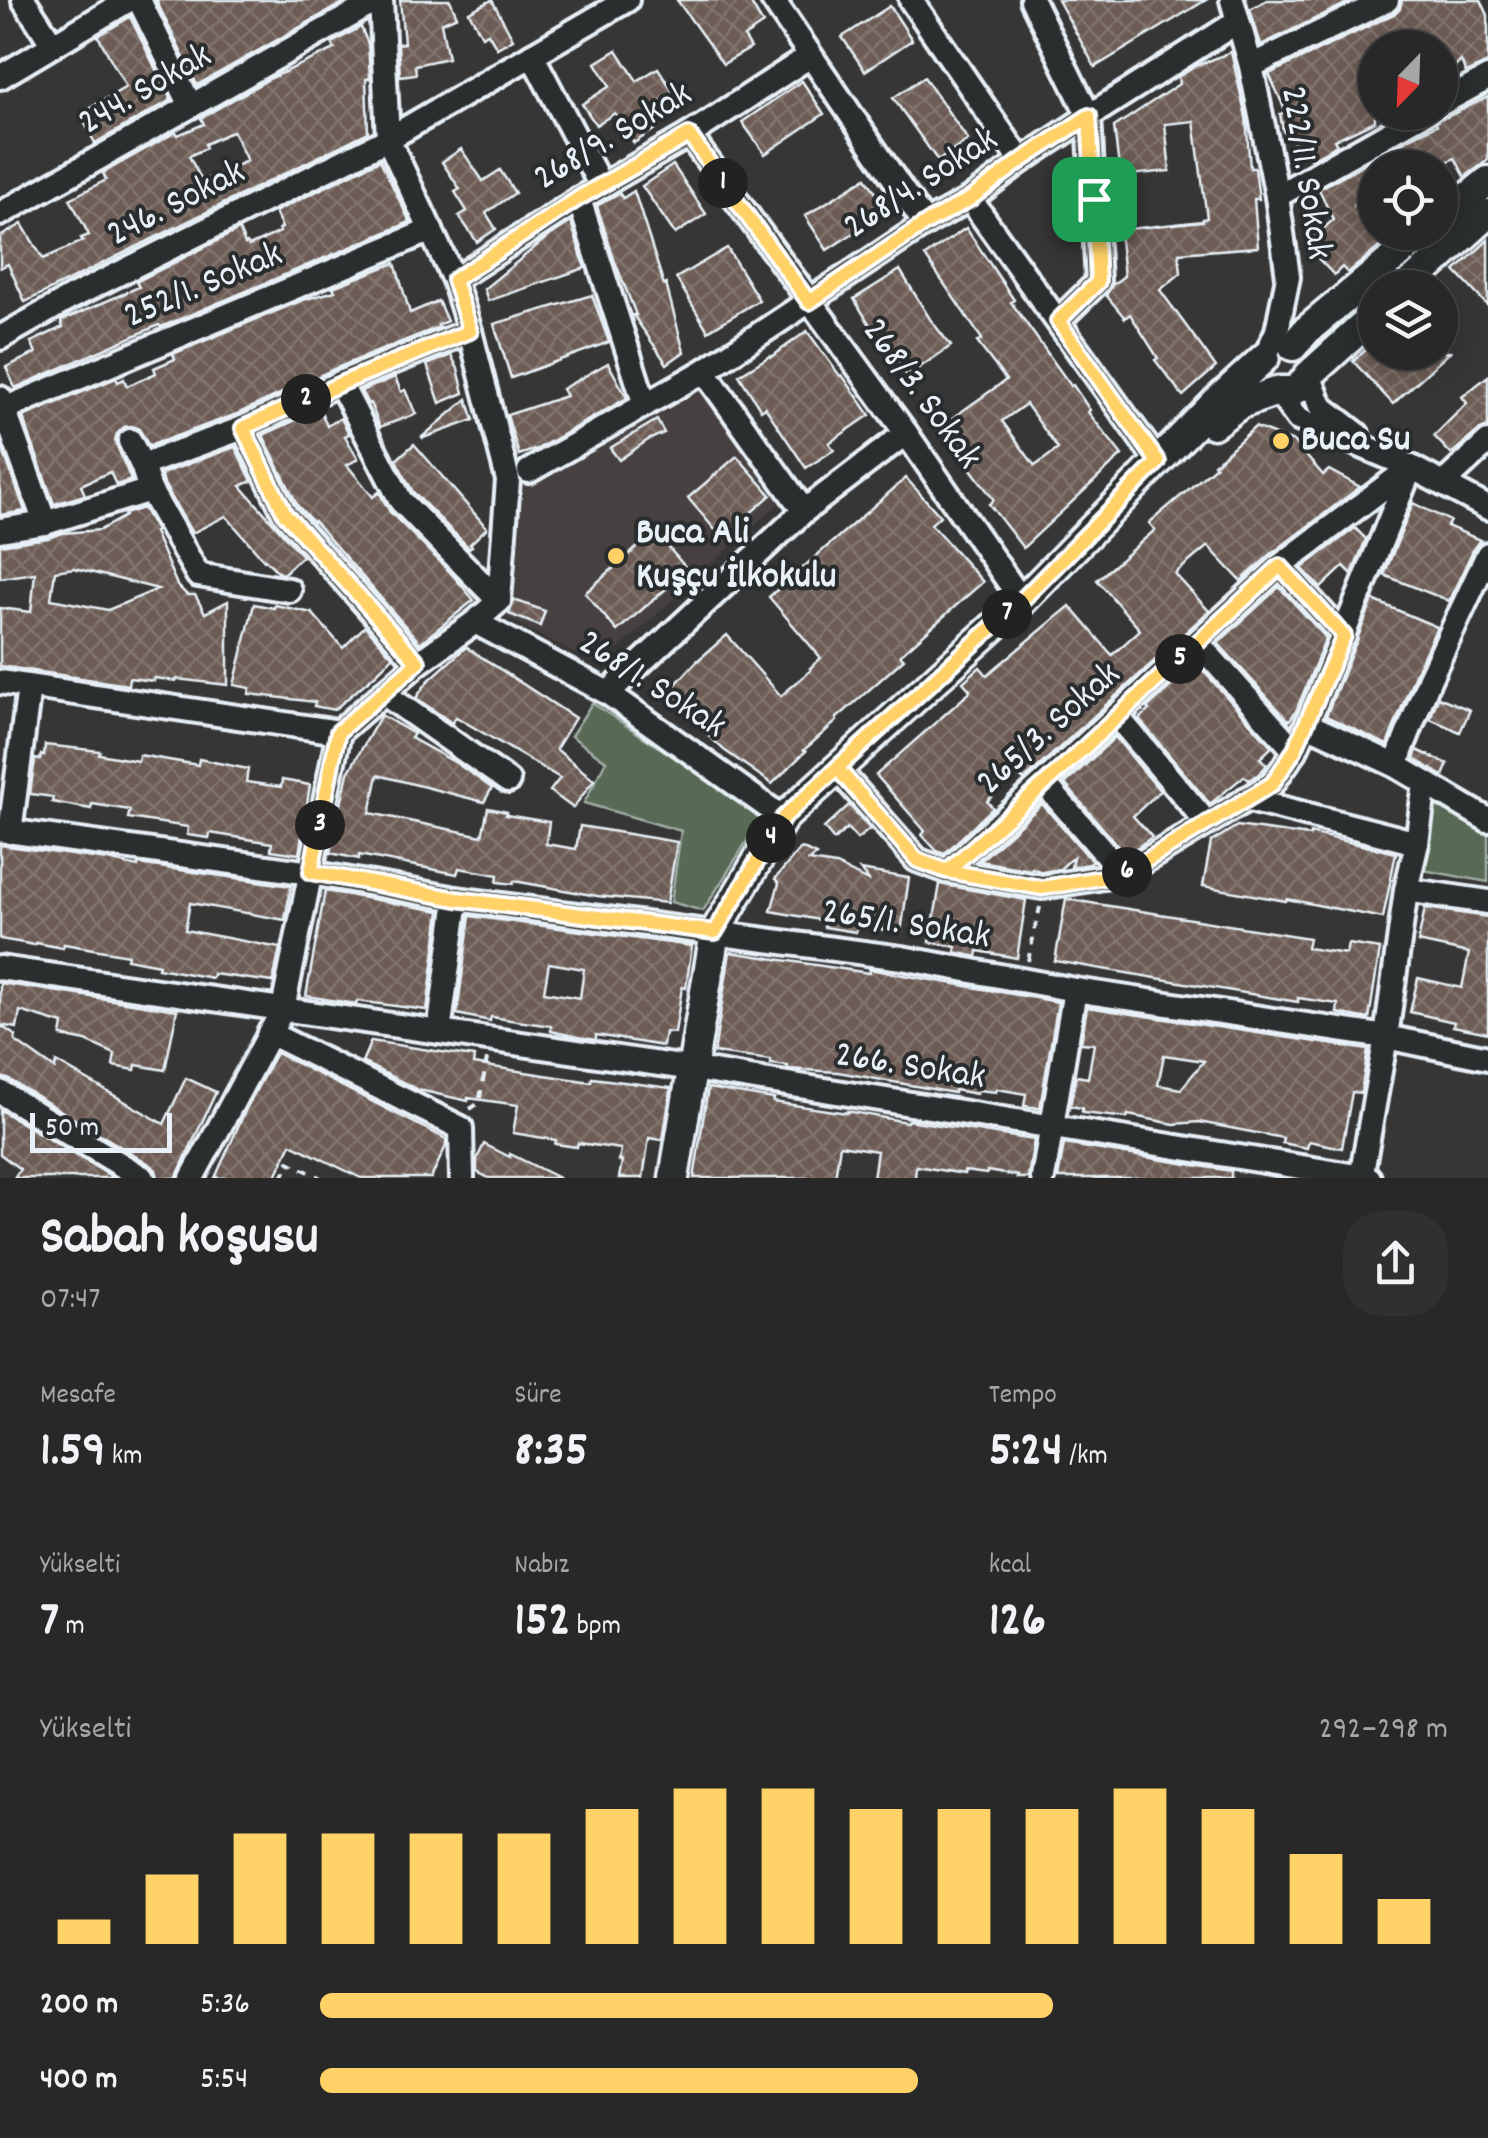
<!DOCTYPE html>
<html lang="tr">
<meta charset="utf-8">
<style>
:root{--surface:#292828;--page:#313030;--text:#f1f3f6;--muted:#a5a6a8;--line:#454445;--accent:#ffd166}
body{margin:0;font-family:Dekko,sans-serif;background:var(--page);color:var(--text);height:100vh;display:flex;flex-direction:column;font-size:38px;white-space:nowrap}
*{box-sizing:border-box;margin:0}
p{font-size:32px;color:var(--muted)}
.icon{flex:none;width:55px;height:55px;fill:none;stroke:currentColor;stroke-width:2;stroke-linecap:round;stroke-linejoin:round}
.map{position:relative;height:1178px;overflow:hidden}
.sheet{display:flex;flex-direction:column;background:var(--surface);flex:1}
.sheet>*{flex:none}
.needle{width:65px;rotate:203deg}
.tools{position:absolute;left:1358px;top:30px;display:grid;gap:20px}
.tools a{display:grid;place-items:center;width:100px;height:100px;border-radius:50%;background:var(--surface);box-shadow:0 5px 25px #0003,0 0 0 2px var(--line);font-size:50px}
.scale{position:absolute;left:30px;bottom:25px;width:142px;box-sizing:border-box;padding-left:10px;border:5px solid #e8f1f8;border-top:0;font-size:28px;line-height:35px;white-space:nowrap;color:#e8f1f8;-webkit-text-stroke:8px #2a2d2e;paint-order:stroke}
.pin{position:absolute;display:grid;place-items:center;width:85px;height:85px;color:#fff;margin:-42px;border-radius:20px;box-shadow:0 5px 15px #0006}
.km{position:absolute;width:50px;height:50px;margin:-25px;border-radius:50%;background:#222;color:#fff;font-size:28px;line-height:50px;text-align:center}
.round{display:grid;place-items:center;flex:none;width:105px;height:105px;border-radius:40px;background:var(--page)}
.overview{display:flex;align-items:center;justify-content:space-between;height:170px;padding:0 40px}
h1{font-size:55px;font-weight:800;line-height:75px}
.figures{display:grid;grid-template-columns:repeat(3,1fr);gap:15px;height:170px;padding:10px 40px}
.figures div{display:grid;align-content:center}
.figures b{font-size:50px;font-weight:800}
.figures small{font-size:28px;font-weight:400}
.figures p{font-size:28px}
.chart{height:280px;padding:20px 40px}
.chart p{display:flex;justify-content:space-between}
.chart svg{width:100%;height:180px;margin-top:10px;stroke:var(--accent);stroke-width:6}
ul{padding:0 40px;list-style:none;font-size:32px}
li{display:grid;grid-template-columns:160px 120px 1fr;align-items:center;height:75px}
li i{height:25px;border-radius:12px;background:var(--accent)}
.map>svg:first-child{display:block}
.built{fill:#47413f}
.park{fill:#596b54;stroke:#a0aea6;stroke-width:2.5}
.building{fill:url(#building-cross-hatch);stroke:#e8f1f8;stroke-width:2.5;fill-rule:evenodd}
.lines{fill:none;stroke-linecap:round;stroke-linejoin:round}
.minor-casing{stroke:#e8f1f8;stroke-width:30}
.major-casing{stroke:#e8f1f8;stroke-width:35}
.path{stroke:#e8f1f8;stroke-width:4;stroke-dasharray:8 8;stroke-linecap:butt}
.minor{stroke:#2a2d2e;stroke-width:22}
.major{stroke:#2a2d2e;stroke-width:28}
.route-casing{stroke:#fff;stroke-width:20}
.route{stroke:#ffd166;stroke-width:12}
.poi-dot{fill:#ffd166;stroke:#2a2d2e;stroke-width:4}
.labels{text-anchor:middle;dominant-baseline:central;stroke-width:8;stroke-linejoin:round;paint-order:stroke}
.street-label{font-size:38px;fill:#e8f1f8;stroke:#2a2d2e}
.poi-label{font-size:38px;font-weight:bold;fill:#e8f1f8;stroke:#2a2d2e;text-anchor:start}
</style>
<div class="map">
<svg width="1488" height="1178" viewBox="0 0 1488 1178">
<defs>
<pattern id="building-cross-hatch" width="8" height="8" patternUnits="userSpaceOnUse" patternTransform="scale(2.5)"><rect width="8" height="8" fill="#6c5c54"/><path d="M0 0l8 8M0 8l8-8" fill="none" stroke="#81746d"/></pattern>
</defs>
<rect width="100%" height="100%" fill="#373636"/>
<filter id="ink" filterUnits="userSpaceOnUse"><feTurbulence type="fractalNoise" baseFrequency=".01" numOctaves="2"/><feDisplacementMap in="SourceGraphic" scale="20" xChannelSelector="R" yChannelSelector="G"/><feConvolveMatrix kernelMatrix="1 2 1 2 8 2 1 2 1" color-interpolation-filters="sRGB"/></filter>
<g filter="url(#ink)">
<path class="built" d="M704,379L784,498L600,666L501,615L524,487Z"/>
<g class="park">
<path d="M592,703L763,816L703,911L671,902L681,831L584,803L606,761L571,736Z"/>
<path d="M1430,795L1488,828V882L1423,870Z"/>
</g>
<g class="building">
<path d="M156,0H348L197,85Z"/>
<path d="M400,0H450L457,16L441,23L448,58L415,65L416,74L400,76L398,44L404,43Z"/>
<path d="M492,0L513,39L497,48L488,33L482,36L469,12Z"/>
<path d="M677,0H749L763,24L744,37L751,48L723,64Z"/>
<path d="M1058,0H1206L1095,67Z"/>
<path d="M1267,0H1353L1261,45L1250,9Z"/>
<path d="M1402,0H1481L1488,15V63L1466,73L1461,61L1440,82V48H1375V121L1334,140L1337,145L1311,159L1283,131L1280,114L1286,112L1269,74L1394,14L1400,8Z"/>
<path d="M890,6L912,40L865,71L842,37Z"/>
<path d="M130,17L171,100L95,143L80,114L126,87L98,36Z"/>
<path d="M361,27L368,44L370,78L366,79L368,132L25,302L8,264L0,268V237L22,224L43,259L83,241L81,238L89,235L70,199L106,180L103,173L176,132L178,135L204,124L201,118L269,79L335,49L332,43ZM233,131L247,161L202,181L189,156L206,148L205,144Z"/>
<path d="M617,50L637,81L658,68L674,93L647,110L658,127L634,143L615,113L596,125L582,104L610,86L596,63Z"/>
<path d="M1231,52L1246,117L1250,168H1255L1259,199H1254L1258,247L1179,253L1181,273L1160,290L1216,367L1183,396L1155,360L1158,358L1130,314L1125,318L1106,295L1112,285L1124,276L1119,230L1203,221V219L1207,218L1194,121L1165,124L1170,171L1120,176L1114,127L1179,84L1178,77L1196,66Z"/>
<path d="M924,77L968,140L938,161L893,98Z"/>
<path d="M802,81L824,114L765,154L742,122Z"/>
<path d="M1488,97V160L1465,177L1455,158L1435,168H1375V195L1354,205L1375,225V232H1397L1348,273L1342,267L1334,275L1313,253L1320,247L1312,239L1333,220L1319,189L1414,136L1437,125L1436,123L1439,119L1447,117Z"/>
<path d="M461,149L483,181L500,170L515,193L486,213L496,229L477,242L459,216L467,211L455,192L460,189L442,162Z"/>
<path d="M380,160L410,222L161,327L159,325L15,388L6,367L36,353L31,342L63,327L61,321L139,287L136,282L239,230L245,244L247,243L249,246L280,232L279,229L282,228L275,212Z"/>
<path d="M673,165L706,214L675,234L642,186Z"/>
<path d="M866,178L888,211L827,250L805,216Z"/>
<path d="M634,191L664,285L666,284L684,352L667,364L633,315H636L614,259L597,206L619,193L623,198Z"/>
<path d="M571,222L585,268L488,301L484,289L545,239Z"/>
<path d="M966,228L1014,300L1011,302L1071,386L1073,385L1090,410L1088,412L1122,455L1023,548L989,504L994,500L956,449L954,451L937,429L1006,380L977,342L982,339L925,256ZM1026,404L1058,449L1035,466L1002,421Z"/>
<path d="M1488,240V306L1455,271Z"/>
<path d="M727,248L759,300L708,331L676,278Z"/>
<path d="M395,263L410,313L438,301L447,321L438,325L439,327L334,369L237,414L149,446L139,429L132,426L124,427L117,434L115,441L131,480L116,485L110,472L81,485L85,495L54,504L23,417L116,378L118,382L124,379L127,386L156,373L154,368L175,359L173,354L303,300L335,291L333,287Z"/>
<path d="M900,270L930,319L951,346L907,376L880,337L878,338L854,299Z"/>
<path d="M592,295L609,342L511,378L494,324Z"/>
<path d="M807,331L840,376L842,375L870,415L829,443L834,450L806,468L765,407L761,410L739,375L770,356L771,357Z"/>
<path d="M1375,341V352H1450L1393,404L1353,361Z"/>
<path d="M451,355L458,369L464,393L440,403L427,365Z"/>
<path d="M608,363L627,398L537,449L519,455L507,415L566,396L562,389Z"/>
<path d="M1488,376V427L1478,431L1451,454L1434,436L1467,403L1462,397Z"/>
<path d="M395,377L401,392L405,390L416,414L380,427L370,403L368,404L361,391Z"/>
<path d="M467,399L474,420L423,438L422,437Z"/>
<path d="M320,409L327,426L341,418L349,434L345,436L358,459L347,465L373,497L379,492L390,512L449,571L474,600L420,643L314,521L313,522L298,506L263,435Z"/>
<path d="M657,420L664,433L648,440L619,460L610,448Z"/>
<path d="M1255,427L1294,442L1323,475L1329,470L1360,487L1271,554L1241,581L1208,546L1177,572L1175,574L1209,611L1024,780L1017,774L987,801L993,808L944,854L937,851L922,835L925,831L876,775L969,693L970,690L963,682L980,667L987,675L1070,606L1112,655L1140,630L1097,580L1155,530L1149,523L1216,466L1214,464Z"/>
<path d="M0,442L25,511L0,515Z"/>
<path d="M414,444L487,528L470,544L472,546L469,548L413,492L396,460Z"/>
<path d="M235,447L252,481L241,486L302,556L283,574L279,573L265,559L264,560L226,516L192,533L164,484L161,474Z"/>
<path d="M737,456L771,495L722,538L688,498Z"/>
<path d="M906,478L940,516L931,524L983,582L900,655L904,659L836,719L837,721L804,750L806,751L772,784L724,750L666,695L696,662L727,635L781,696L811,670L810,668L821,658L769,597Z"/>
<path d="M1413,503L1450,521L1447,526L1480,540L1474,548L1449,601L1384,575Z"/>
<path d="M143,508L156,531L154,532L177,585L187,595H195L205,613L228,601V685L177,679L176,681L154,678V681L129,678L128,685L0,666V608L31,612L35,573L0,578V545L48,538L63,533L100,530L125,516L124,514ZM74,568L158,589L108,610L51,599L55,571Z"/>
<path d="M1355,528L1366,539L1352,574L1344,566L1321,588L1302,568Z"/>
<path d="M655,532L688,570L617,631L585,593Z"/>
<path d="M1279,587L1326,638L1296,711L1289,721L1218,643Z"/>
<path d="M514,600L545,611L540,626L509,614Z"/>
<path d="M1373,600L1437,627L1415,674L1387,745L1326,716Z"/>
<path d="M254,604L274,608L275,605L312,613L343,648L365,626L393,657L377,673L334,710L314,706L315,702L249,694L250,688L234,685Z"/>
<path d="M466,647L575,718L556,749L594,780L573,808L550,791L560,778L456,717L452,723L416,698L428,681Z"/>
<path d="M1196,663L1272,747L1260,758L1267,765L1259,774L1249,780L1244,776L1210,804L1139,719L1149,710L1147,708Z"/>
<path d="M1438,697L1470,710L1460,732L1430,719Z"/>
<path d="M381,715L414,734L411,738L456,763L492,788L484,802L378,775L370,813L482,836L488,808L507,812L506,815L549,822L546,844L576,849L580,826L677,842L667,903L597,896L514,881L513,884L497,882L498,875L459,868L457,874L359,855V859L330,853L348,773Z"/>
<path d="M1115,737L1160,791L1133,816L1152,837L1126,855L1065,784Z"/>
<path d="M45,745L100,751L99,754L138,761L139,755L198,765L199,759L248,769L246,782L281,787L282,780L310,785L299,854L271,850L272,843L210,833L209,838L187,835L188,827L128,818L130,810L92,804L91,809L52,802L53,797L30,794L35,759L40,760L41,755L44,756Z"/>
<path d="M1417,750L1448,764L1443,776L1414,759Z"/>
<path d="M1042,804L1092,861L1089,864L1071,867L1073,857L1060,869L1042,872L1032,868L1031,870L980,861Z"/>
<path d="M849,805L870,829L857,839L847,828L834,840L824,828Z"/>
<path d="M1237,826L1310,836V833L1396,853L1383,918L1287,899L1286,901L1203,886L1211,842Z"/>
<path d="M0,845L108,860L138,867V864L291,886L285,920L190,903L185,930L280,948L273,982L213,974L212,978L158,968L159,965L127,959L128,955L64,944L63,948L36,943L35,945L0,939Z"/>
<path d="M801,848L816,855L809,861L836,865L870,882L860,870L909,878L901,932L857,926L856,932L824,927L825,921L771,911L779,883L775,879Z"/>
<path d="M940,884L1026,900L1017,958L978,951L977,957L955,952L956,947L930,942Z"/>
<path d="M325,891L440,911L427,1010L357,1001L356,1004L306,996Z"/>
<path d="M1066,899L1309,938L1307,948L1346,954L1348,944L1380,949L1369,1019L1337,1013L1338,1004L1298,998V1002L1055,961Z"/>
<path d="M1425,908L1488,917V1033L1453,1026L1454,1022L1410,1012L1418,978L1462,988L1469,953L1418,942Z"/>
<path d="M470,916L692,946L686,988L682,987L675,1033L665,1032L663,1046L596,1035V1040L578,1037L551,1031V1026L491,1017L490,1021L457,1014ZM549,963L584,969L580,998L544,992Z"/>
<path d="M730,952L869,973V969L1058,1002L1040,1108L1024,1106L1026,1094L997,1089L996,1092L978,1090L977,1094L954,1090V1093L838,1072L788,1069V1066L771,1064V1060L714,1053Z"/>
<path d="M0,983L177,1010L165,1070L136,1065L135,1070L113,1066L115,1054L86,1041L61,1036L63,1024L20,1011L17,1028L0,1025L16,1036L15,1041L55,1069L56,1062L164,1124L186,1078L216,1092L176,1178H158L156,1170L151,1165L8,1079L0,1077Z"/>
<path d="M1087,1007L1368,1050L1361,1093L1352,1092L1342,1148L1309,1141L1307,1148L1282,1143L1283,1138L1199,1122L1174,1124L1128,1115L1127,1118L1082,1113V1108L1070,1106L1076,1076L1088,1078L1094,1044L1081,1043ZM1164,1055L1204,1061L1181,1089L1158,1085Z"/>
<path d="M371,1041L474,1057L473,1064L591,1082L592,1078L671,1088L663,1140L649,1138L643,1178H619L622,1161H619L621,1149L578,1143L577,1147L555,1144L556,1140L513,1133L518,1105L468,1098V1101L419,1090L362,1062Z"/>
<path d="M276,1053L446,1139V1146L431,1178H361L291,1144L275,1178H215L246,1109Z"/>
<path d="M708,1088L774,1099L773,1102L847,1113V1111L907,1122L908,1120L1034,1140L1028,1178H1017L1018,1176L987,1171V1174L964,1171V1174L916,1166L915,1178H873L877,1151L840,1145L835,1178H694Z"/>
<path d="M0,1110L114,1178H14L20,1169L0,1154Z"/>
<path d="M484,1144L510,1157V1154L559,1178H489L477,1172V1159Z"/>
<path d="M1064,1144L1231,1171V1178H1058Z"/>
</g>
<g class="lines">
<defs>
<g id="minor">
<path d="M24,0L53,45"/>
<path d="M139,0L191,106"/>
<path d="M773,0L925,224"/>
<path d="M911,0L1021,161"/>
<path d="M1032,0L1089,116L1098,282L1058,321"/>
<path d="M1232,0L1251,66L1277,196L1288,277L1277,331L1265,357"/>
<path d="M532,55L601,186"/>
<path d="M1251,66L1387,0"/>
<path d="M0,77L129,0"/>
<path d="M1440,104L1488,78"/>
<path d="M689,135L906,433L1022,601"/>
<path d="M1277,196L1426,112"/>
<path d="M579,199L645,405"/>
<path d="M970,199L1158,462"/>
<path d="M0,214L378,0"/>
<path d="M454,280L579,199L689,135L810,56"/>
<path d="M0,338L72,297L388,139L627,0"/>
<path d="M704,371L804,511"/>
<path d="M1309,375L1321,406L1357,434"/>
<path d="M340,383L401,501L499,601"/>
<path d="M1278,391L1298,419L1411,467L1488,508"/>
<path d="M0,398L45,523"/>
<path d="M4,409L431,230"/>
<path d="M243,428L285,514L418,663"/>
<path d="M130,441L142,465L243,428L340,383L470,331"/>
<path d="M142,465L150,490L198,575L289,590"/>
<path d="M529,471L704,371L925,224L970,199L1021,161L1089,116L1237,22"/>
<path d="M1443,484L1488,442"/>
<path d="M0,530L45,523L150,490"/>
<path d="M1280,566L1344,636"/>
<path d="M475,622L608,693L783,818"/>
<path d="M1198,643L1295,751"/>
<path d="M0,682L339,732"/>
<path d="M383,693L508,781"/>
<path d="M608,693L804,511L906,433"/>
<path d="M1117,716L1207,823"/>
<path d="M1307,724L1397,766L1488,820"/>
<path d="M1397,766L1401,751L1429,680L1488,554"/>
<path d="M837,769L917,860L947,871L1280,566L1411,467"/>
<path d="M1045,784L1123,874"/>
<path d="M1246,799L1417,843"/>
<path d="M0,830L311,873L457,899L902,958L1075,990L1386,1037L1488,1058"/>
<path d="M10,832L29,687"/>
<path d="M947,871L1042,887L1123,874L1272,784L1295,751L1307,724L1410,470"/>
<path d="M1406,890L1488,902"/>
<path d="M0,968L694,1069L1369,1178"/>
<path d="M439,1032L457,899"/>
<path d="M269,1033L461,1128L462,1178"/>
<path d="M0,1092L143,1178"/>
<path d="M192,1178L283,1009L339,732L418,663L475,622L499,601L508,480L470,331L454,280L388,139L381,0"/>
<path d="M1043,1178L1075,990"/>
<path d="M1361,1178L1386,1037L1406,890L1417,843L1425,783"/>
</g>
<g id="major">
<path d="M1440,220L1488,181"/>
<path d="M1406,288L1488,214"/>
<path d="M1293,346L1307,330L1425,232"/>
<path d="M1213,424L1240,404L1278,391H1292L1299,388L1309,375L1375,315"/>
<path d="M674,1178L715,932L783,818L1022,601L1216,402L1265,357"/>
</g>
</defs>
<use href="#minor" class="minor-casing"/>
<use href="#major" class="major-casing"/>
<g class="path">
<path d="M1028,961L1040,907"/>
<path d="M470,1109L479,1103L487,1059"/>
<path d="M282,1178L289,1162L321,1178"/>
</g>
<use href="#minor" class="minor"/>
<use href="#major" class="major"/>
</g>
</g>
<g class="lines" filter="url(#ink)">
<defs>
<path id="route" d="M1094,199L1089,116L1021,161L970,199L925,224L809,302L689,135L579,198L454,280L470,331L340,384L243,428L285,514L418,662L338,732L311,872L457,899L715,932L783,818L837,768L917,860L947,871L1045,784L1280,566L1344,636L1294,751L1272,784L1124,874L1042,888L947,871L917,860L837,768L1022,600L1158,462L1058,321L1098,282L1094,199"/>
</defs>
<use href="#route" class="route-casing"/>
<use href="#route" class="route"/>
</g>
<g class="poi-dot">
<circle cx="1281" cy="441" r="10"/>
<circle cx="616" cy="556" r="10"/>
</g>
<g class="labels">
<g class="street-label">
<text transform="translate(146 91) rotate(-30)">244. Sokak</text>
<text transform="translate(614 138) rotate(-31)">268/9. Sokak</text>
<text transform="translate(1304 173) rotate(81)">222/11. Sokak</text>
<text transform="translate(922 185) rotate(-33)">268/4. Sokak</text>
<text transform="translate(177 205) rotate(-27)">246. Sokak</text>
<text transform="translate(204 287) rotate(-23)">252/1. Sokak</text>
<text transform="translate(920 395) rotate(54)">268/3. Sokak</text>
<text transform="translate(651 686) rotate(33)">268/1. Sokak</text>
<text transform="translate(1050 730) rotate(-42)">265/3. Sokak</text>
<text transform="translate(906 926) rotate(9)">265/1. Sokak</text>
<text transform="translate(910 1068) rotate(9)">266. Sokak</text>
</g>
<g class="poi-label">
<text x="1301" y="441">Buca Su</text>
<text x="636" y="534">Buca Ali<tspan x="636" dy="44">Kuşçu İlkokulu</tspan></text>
</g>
</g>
</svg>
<div class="tools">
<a><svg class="needle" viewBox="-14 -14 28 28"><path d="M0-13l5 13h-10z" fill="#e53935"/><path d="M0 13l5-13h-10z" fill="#a5a6a8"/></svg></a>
<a><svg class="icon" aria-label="locate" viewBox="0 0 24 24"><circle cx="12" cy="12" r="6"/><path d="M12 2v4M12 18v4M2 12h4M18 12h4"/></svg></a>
<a><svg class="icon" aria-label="layers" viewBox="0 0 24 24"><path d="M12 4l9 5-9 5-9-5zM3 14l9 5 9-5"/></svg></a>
</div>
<div class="scale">50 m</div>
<div class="pin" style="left:1094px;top:199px;background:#1e9e55"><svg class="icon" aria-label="arrive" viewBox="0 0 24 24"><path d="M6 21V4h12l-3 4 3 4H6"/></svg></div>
<b class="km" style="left:723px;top:183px">1</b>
<b class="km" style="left:306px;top:399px">2</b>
<b class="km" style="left:320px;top:825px">3</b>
<b class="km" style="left:771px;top:838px">4</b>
<b class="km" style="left:1180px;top:659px">5</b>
<b class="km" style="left:1127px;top:872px">6</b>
<b class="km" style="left:1007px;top:614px">7</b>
</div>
<section class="sheet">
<div class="overview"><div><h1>Sabah koşusu</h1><p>07:47</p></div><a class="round"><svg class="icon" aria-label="share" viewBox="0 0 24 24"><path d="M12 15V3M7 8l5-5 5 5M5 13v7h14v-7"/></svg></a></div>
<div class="figures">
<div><p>Mesafe</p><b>1.59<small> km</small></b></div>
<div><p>Süre</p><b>8:35</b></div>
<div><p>Tempo</p><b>5:24<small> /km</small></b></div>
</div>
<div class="figures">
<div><p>Yükselti</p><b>7<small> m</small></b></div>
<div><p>Nabız</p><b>152<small> bpm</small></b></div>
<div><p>kcal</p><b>126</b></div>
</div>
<div class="chart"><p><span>Yükselti</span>292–298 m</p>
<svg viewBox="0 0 160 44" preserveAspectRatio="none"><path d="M5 44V38M15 44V27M25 44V17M35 44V17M45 44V17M55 44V17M65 44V11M75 44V6M85 44V6M95 44V11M105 44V11M115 44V11M125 44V6M135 44V11M145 44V22M155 44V33"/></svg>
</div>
<ul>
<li><b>200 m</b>5:36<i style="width:65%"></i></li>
<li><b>400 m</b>5:54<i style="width:53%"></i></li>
</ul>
</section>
